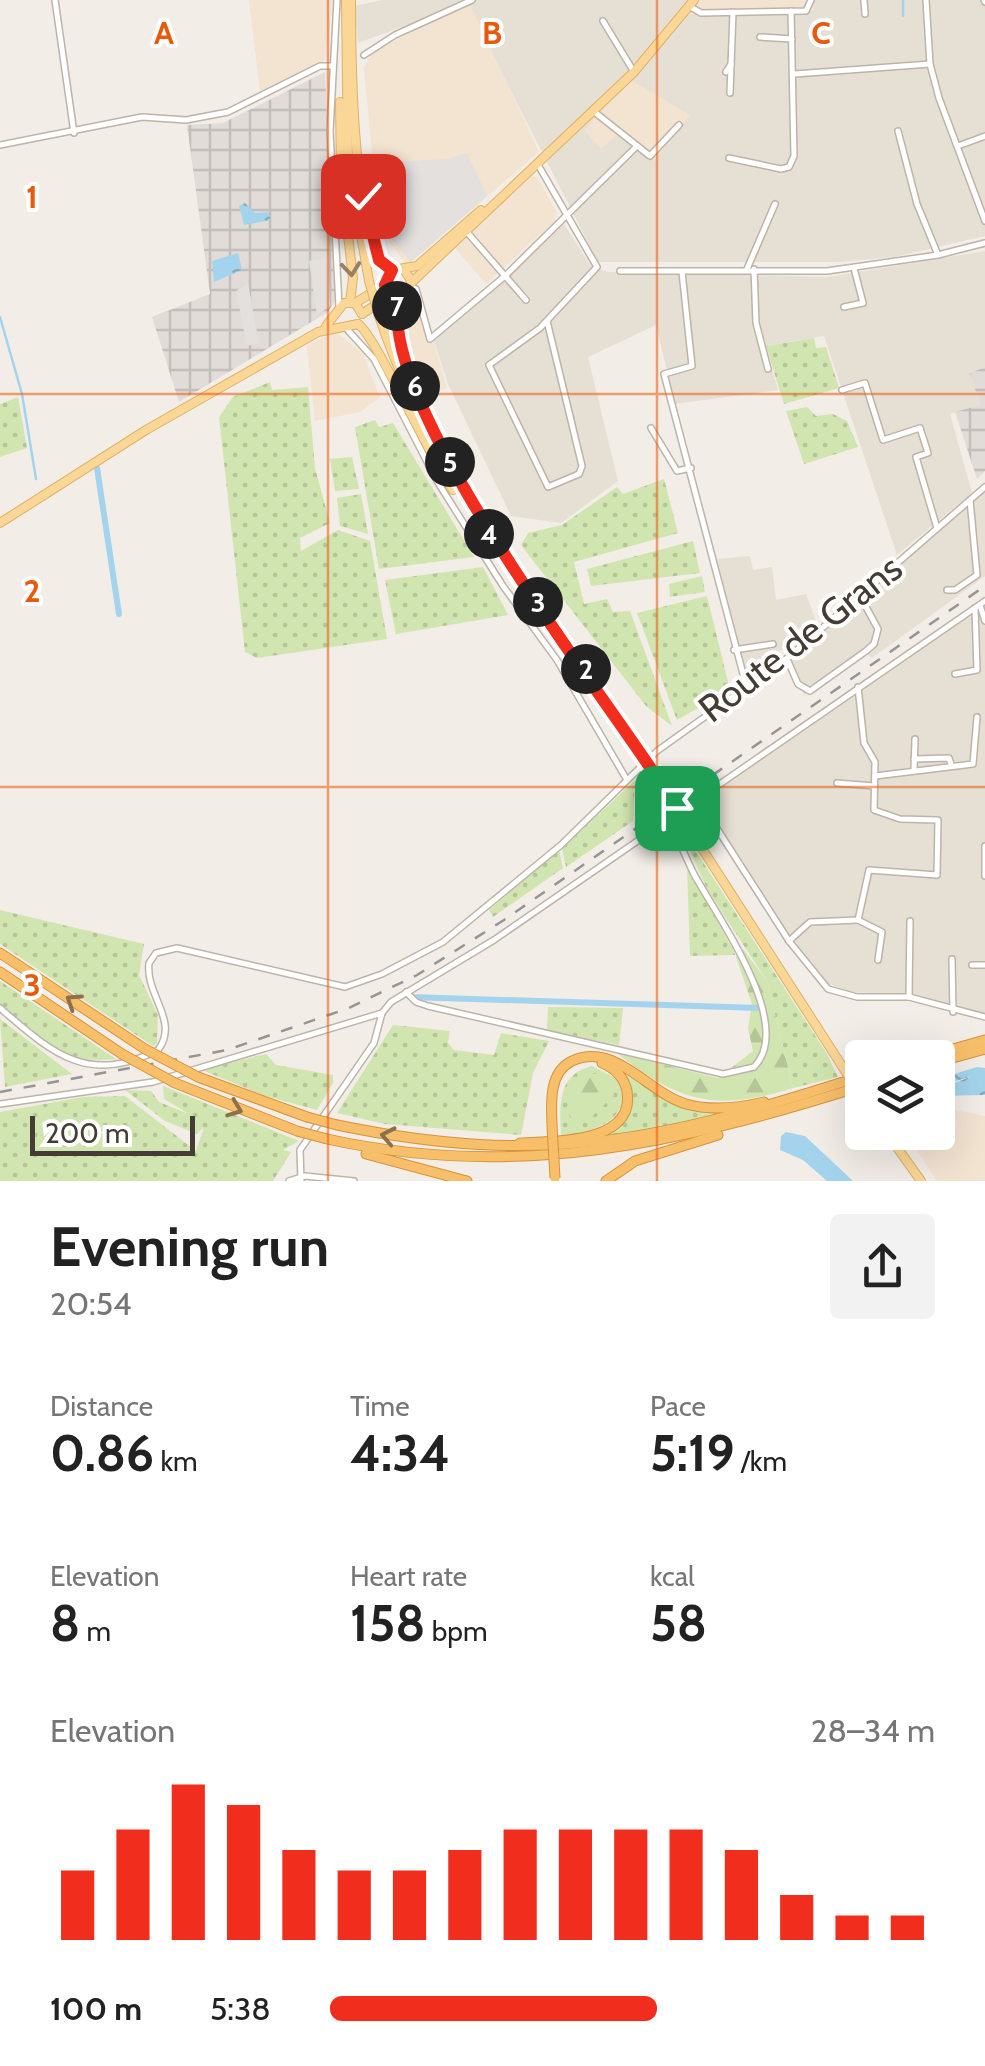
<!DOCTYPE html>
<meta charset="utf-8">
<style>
:root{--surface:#fff;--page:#f2f2f2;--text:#222;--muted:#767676;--accent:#f12e1e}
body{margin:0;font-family:Cabin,sans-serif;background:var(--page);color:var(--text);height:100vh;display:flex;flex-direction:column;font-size:38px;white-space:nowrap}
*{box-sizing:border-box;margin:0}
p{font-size:32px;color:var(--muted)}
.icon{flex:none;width:55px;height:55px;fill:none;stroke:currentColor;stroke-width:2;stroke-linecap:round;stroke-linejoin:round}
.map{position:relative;height:1181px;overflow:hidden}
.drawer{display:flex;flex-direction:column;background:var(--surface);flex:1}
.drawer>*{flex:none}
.controls{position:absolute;left:845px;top:1040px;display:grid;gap:20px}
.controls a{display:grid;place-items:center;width:110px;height:110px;border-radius:10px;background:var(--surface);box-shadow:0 10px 40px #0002;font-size:50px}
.scale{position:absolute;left:30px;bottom:25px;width:165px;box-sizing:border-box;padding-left:10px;border:5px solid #443d35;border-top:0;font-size:28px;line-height:35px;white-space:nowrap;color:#443d35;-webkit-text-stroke:8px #fff;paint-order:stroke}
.pin{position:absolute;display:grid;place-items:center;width:85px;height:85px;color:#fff;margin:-42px;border-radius:20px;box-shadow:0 5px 15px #0006}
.km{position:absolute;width:50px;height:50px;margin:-25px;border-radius:50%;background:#222;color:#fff;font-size:28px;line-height:50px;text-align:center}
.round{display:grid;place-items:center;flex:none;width:105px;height:105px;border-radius:10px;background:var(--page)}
.headline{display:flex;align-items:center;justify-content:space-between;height:170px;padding:0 50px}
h1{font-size:55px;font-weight:700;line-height:75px}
.stats{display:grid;grid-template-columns:repeat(3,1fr);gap:15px;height:170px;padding:10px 50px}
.stats div{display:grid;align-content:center}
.stats b{font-size:50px;font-weight:700}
.stats small{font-size:28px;font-weight:400}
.stats p{font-size:28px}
.chart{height:280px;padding:20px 50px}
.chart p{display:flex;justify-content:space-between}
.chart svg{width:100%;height:180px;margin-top:10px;stroke:var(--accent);stroke-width:6}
ul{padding:0 50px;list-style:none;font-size:32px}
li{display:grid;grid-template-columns:160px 120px 1fr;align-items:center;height:75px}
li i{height:25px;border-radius:12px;background:var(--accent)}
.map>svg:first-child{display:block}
.residential{fill:#e6dfd4}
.commercial{fill:#f3e3d1}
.industrial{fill:url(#industrial-grid)}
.grass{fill:url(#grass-dots)}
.forest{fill:url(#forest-firs)}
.parking{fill:#e3e0de}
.water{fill:url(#water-ripples)}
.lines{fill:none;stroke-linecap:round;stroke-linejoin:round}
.stream{stroke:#a4d4ed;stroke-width:2.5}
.canal{stroke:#a4d4ed;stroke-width:6}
.minor-casing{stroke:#bdb4a9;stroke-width:8}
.major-casing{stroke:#deb267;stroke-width:10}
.highway-casing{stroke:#d6923b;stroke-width:11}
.minor{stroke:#fff;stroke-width:5}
.major{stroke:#fad697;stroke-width:8}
.highway{stroke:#f8bf6b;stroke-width:9}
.rail{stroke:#959595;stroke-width:2.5;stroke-dasharray:12 12;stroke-linecap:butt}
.major-bridge-casing{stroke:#deb267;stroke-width:10;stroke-linecap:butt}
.highway-bridge-casing{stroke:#d6923b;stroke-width:11;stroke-linecap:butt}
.major-bridge{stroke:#fad697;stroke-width:8}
.highway-bridge{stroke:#f8bf6b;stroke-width:9}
.oneway{stroke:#968261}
.oneway2{stroke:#8c714b}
.route-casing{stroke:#fff;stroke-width:20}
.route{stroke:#f12e1e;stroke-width:12}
.grid{fill:none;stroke:#e8590c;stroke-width:2.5;stroke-opacity:0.55}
.labels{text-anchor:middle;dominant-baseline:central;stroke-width:8;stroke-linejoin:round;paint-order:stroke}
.street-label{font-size:38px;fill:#443d35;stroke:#fff}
.grid-label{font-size:32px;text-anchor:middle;font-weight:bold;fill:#e8590c;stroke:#fff;stroke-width:8;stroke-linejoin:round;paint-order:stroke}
</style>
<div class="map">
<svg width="985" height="1181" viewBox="0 0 985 1181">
<defs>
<pattern id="industrial-grid" width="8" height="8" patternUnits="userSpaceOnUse" patternTransform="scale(2.5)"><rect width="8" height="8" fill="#e1dcd7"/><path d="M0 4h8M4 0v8" fill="none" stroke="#c2beb9"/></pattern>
<pattern id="grass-dots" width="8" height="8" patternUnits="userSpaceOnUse" patternTransform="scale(2.5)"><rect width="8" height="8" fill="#d1e5b0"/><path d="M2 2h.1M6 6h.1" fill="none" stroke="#b5c598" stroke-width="1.8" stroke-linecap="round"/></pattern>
<pattern id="forest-firs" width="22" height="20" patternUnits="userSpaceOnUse" patternTransform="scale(2.5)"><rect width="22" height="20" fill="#d1e5b0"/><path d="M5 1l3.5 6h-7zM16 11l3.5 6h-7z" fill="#b5c598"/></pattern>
<pattern id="water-ripples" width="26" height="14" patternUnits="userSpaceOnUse" patternTransform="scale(2.5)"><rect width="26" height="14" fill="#a4d4ed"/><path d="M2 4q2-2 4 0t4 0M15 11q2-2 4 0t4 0" fill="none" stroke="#87adc1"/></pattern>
</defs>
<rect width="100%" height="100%" fill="#f2ede6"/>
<g class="residential">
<path d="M383,0H985V236L894,257L839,262H598L466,3L358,43L354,6Z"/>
<path d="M563,223L591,266L608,272L828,277L985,251V367L970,373L980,405L950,414L972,493L897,555L824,336L765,346L778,390L675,404L656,325L588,357L618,481L561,523L511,516L448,384L434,341Z"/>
<path d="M985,490V576L872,658L866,653L804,695L789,660Z"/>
<path d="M750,556L753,570L772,567L776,600L806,594L816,621L747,679L717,559Z"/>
<path d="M985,604V1014L911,995L851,992L824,982L730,851L703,801Z"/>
</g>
<g class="commercial">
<path d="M249,0H333L325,60L260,91Z"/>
<path d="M699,0H813L814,11L686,15Z"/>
<path d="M470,4L539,152L407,265L390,243L377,204L364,68L372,52Z"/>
<path d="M631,80L690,115L654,161L617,135L601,149L584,130Z"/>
<path d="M531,176L538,178L557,213L554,222L486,284L454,247Z"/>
<path d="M410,295L421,297L447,388L423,395L400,304Z"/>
<path d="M336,332L363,354L380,397L360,412L315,421L307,345Z"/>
<path d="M941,1098L955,1110L985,1116V1181H937L906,1133L938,1132V1099Z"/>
</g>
<g class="industrial">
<path d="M325,72L335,301L328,312L179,402L152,317L210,294L187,125L223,123Z"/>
<path d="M985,367V471L977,479L955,412L980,405L970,373Z"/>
</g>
<g class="grass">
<path d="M814,338L816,348L826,347L839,388L784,404L766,346Z"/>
<path d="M270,382L272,390L308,387L315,468L330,523L300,538L301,551L338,530L370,541L387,639L257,658L245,652L219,417L233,397Z"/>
<path d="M18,397L27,448L0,457V404Z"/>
<path d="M807,407L816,416L833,414L847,421L858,447L804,464L786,411Z"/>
<path d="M375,420L379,427L393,423L474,557L379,569L355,427Z"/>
<path d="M352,457L359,489L335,491L330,459Z"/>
<path d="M664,479L678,533L574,562L584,604L607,599L613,612L630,611L672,726L646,706L521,545L528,533L562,525L617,487L623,494Z"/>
<path d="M361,494L368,534L340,526L337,498Z"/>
<path d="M693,541L700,573L591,586L587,569Z"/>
<path d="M483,567L508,615L396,634L385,580Z"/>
<path d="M702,576L705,592L670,597L669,584Z"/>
<path d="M707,596L730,690L677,720L637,613Z"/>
<path d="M635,780L633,821L566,867L562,849Z"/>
<path d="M675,819L827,1054L838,1077L793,1088L767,981L707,889Z"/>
<path d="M559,850L563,868L493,917L489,910Z"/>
<path d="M687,866L733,949L735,955L690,956Z"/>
<path d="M0,910L144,944L139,975L158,1015L157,1043L153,1046L0,944Z"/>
<path d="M0,981L116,1059C62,1066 39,1037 0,1004Z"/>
<path d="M548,1007L623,1008L619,1045L547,1030Z"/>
<path d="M0,1019L72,1074L5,1087Z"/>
<path d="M393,1025L450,1031L448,1043L454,1050L494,1055L501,1033L549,1041L533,1073L521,1135L385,1124L337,1113Z"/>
<path d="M266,1054L276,1065L333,1075V1083L317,1110L262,1095L202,1070Z"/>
<path d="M592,1066L617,1079C637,1120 593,1132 561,1136C560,1106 556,1075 592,1066Z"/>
<path d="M624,1070L658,1094L729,1112L676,1126L600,1137C629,1111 636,1108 624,1070Z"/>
<path d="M163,1086L299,1141L283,1150L291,1152L273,1181H0V1112L83,1097L125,1096L196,1151L204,1127L197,1134L165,1121L125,1090L151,1091L159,1102L189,1114L164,1099Z"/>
</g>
<g class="forest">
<path d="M743,949L767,981L793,1088C716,1112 680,1103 617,1053L718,1078L753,1051L748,1028L752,1004L736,957Z"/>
<path d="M599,1073L613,1082L614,1095C605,1104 584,1126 574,1128C565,1114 569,1092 578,1077Z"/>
</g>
<g class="parking">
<path d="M467,153L487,196L411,262L390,237L378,204L372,163L448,159Z"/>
<path d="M328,258L330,306L317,315L309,261Z"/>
<path d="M248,283L259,343L247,346L236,291Z"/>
</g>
<g class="water">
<path d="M245,203L255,213L268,212L271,220L244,225L239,206Z"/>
<path d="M238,253L242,270L214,282L212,261Z"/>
<path d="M977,1067L985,1068V1095L938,1096V1089L973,1076L938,1086V1079Z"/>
<path d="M786,1132L805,1136L853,1181H827L803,1160L780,1150L781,1136Z"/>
</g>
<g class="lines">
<g class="stream">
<path d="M903,0V16"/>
<path d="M0,317L22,394L36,479"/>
</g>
<g class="canal">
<path d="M97,468L119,614"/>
<path d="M410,997L759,1008"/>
</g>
<defs>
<g id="minor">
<path d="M55,0L74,133"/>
<path d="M337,0L330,131L339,306"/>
<path d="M864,0L865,14"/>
<path d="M926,0L930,64L939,98L985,221"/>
<path d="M984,0L985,2"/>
<path d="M689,6L701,13L806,11L811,0"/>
<path d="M603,21L634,72"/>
<path d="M760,37L792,39"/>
<path d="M364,55L395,35L472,0"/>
<path d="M726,72L731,64"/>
<path d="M795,74L930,64"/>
<path d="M730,93L733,12"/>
<path d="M592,110L650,156L679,125"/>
<path d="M898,131L917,204L938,255"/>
<path d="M0,145L142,117L186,120L228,112L320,66H331"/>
<path d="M958,146L985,136"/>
<path d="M729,158L781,169L789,167L794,156L791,11"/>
<path d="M537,163L597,267L540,328L489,365L548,487L579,474L582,466L547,321"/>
<path d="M466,231L526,300"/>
<path d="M747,269L775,204"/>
<path d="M754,269L756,323L768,369"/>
<path d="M620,271H827L938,255L985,243"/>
<path d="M682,272L692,366L664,374L747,689"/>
<path d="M411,287L416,289L430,339L505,276L637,146"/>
<path d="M844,307L863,303L854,268"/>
<path d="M345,327L374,359L437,481L503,586L557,660L627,780"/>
<path d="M842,390L865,383L883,440L920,428L928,453L916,457L937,528"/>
<path d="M651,428L677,471L691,468"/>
<path d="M947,590H955L977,575L970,500"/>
<path d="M980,605L985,621"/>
<path d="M734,650L773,644"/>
<path d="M787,659L798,684L810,691L866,651L874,644L878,629L860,596"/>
<path d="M955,674L977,670L975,608"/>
<path d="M914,759L949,758L951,764"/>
<path d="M914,770L915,739"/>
<path d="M875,776L973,764L977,717"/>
<path d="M837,783L874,786"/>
<path d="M698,799L789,941L828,989L857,997H909L985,1017"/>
<path d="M985,846V876"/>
<path d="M858,920L882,932L878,960"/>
<path d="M789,941L810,922L858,920L869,870L937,875L938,820L900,819L874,810L875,762L864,743L858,687"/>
<path d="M952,959L953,1012"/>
<path d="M972,965H985"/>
<path d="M406,992L416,1002L428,1006L723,1074L754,1067C796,1025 717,916 695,876C685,857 679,838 667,820"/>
<path d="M909,997L910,921"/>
<path d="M0,1008C51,1052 87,1086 158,1050C180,1021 145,995 149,963L156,953L177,948L345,987L382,974L443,942L561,845L657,751L790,656L985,487"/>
<path d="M0,1104L153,1082L382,1013"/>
<path d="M289,1181L305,1176L354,1181"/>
<path d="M301,1181L300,1150L374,1043L382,1013L391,1002L494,940L985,601"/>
</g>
<g id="major">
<path d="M346,0L348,160L369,281"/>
<path d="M351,0C351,46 351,251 392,270"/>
<path d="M340,102L341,175L353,278L350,302"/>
<path d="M392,270L417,266L481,210"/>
<path d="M385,281L389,292L404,294L412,282L405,271"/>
<path d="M412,282L634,72L694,0"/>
<path d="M400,295C382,355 452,458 477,511"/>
<path d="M355,303L378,289L392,270"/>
<path d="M362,314L392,294"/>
<path d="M379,316C435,485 547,608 644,755"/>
<path d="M358,324C375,334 431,461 453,490"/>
<path d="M326,326L344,303H355L362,314"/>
<path d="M0,523L146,430L318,332L358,324"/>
<path d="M651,765L669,794"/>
<path d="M685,822L842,1066"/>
<path d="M886,1132L921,1181"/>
</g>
<g id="highway">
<path d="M0,953L145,1049"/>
<path d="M0,972L122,1054"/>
<path d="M921,1058L985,1040"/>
<path d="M938,1062L985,1049"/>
<path d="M198,1077L307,1117"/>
<path d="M175,1083L297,1131"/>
<path d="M337,1125C546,1168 663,1140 862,1076"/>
<path d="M552,1125C551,1102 549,1072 572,1061C615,1041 648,1093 686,1104C711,1111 739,1108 764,1102"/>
<path d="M327,1139C518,1181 681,1143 862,1086"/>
<path d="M520,1143C553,1141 636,1144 627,1091C624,1077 614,1068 602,1063"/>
<path d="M366,1154L467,1181"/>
<path d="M606,1181L635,1161L718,1135"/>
</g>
</defs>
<use href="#minor" class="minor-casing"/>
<use href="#major" class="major-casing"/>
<use href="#highway" class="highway-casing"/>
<use href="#minor" class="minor"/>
<use href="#major" class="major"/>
<use href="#highway" class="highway"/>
<path class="rail" d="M0,1092L227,1050L349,1008L417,975L504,920L985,586"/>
<defs>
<g id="major-bridge">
<path d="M369,281L379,316"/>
<path d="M644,755L651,765"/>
<path d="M669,794L685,822"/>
<path d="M842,1066L862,1097"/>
</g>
<g id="highway-bridge">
<path d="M145,1049L198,1077"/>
<path d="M122,1054L175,1083"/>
<path d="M307,1117L337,1125"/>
<path d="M552,1125L555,1178"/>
<path d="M297,1131L327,1139"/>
</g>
</defs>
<use href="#major-bridge" class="major-bridge-casing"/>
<use href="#highway-bridge" class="highway-bridge-casing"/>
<use href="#major-bridge" class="major-bridge"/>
<use href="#highway-bridge" class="highway-bridge"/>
</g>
<defs><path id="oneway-chevron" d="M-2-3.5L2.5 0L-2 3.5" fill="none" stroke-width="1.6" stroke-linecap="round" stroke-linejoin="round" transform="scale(2.5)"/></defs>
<use class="oneway" href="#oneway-chevron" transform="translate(351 269) rotate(84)"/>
<g class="oneway2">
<use href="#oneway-chevron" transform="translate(73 1001) rotate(-147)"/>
<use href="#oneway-chevron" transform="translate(235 1109) rotate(21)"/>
<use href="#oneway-chevron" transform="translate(388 1136) rotate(-169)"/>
</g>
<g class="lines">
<defs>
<path id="route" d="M363,196L379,260L392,270L385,285L400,295C369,400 617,710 677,808"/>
</defs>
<use href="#route" class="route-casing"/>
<use href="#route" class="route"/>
</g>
<path class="grid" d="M328,0V1181M657,0V1181M0,394H985M0,787H985"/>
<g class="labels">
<g class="street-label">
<text transform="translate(800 638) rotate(-38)">Route de Grans</text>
</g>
</g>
<g class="grid-label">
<text x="164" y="44">A</text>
<text x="492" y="44">B</text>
<text x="821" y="44">C</text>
<text x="32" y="208">1</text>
<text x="32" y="602">2</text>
<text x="32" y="996">3</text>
</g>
</svg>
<div class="controls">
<a><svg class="icon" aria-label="layers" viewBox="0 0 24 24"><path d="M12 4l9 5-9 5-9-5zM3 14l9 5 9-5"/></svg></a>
</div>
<div class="scale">200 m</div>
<div class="pin" style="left:677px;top:808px;background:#1e9e55"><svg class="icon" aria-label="arrive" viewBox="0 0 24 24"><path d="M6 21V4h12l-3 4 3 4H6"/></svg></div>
<div class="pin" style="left:363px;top:196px;background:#d93025"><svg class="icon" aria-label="check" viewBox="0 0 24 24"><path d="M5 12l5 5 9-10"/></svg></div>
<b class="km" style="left:586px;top:669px">2</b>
<b class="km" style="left:538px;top:602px">3</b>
<b class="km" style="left:489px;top:534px">4</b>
<b class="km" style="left:450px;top:462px">5</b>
<b class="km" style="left:415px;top:386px">6</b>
<b class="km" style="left:397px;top:306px">7</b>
</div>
<section class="drawer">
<div class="headline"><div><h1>Evening run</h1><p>20:54</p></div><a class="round"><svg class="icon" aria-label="share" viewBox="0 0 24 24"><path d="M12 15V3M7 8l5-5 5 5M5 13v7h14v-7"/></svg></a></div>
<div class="stats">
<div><p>Distance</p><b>0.86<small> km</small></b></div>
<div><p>Time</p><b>4:34</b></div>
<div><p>Pace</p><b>5:19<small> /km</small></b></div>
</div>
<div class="stats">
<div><p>Elevation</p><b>8<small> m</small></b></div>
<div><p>Heart rate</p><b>158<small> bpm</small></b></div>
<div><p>kcal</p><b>58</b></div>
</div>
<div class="chart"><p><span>Elevation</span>28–34 m</p>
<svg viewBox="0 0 160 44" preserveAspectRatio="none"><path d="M5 44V27M15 44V17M25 44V6M35 44V11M45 44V22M55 44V27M65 44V27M75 44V22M85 44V17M95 44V17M105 44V17M115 44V17M125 44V22M135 44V33M145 44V38M155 44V38"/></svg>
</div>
<ul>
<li><b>100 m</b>5:38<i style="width:54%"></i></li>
</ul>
</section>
